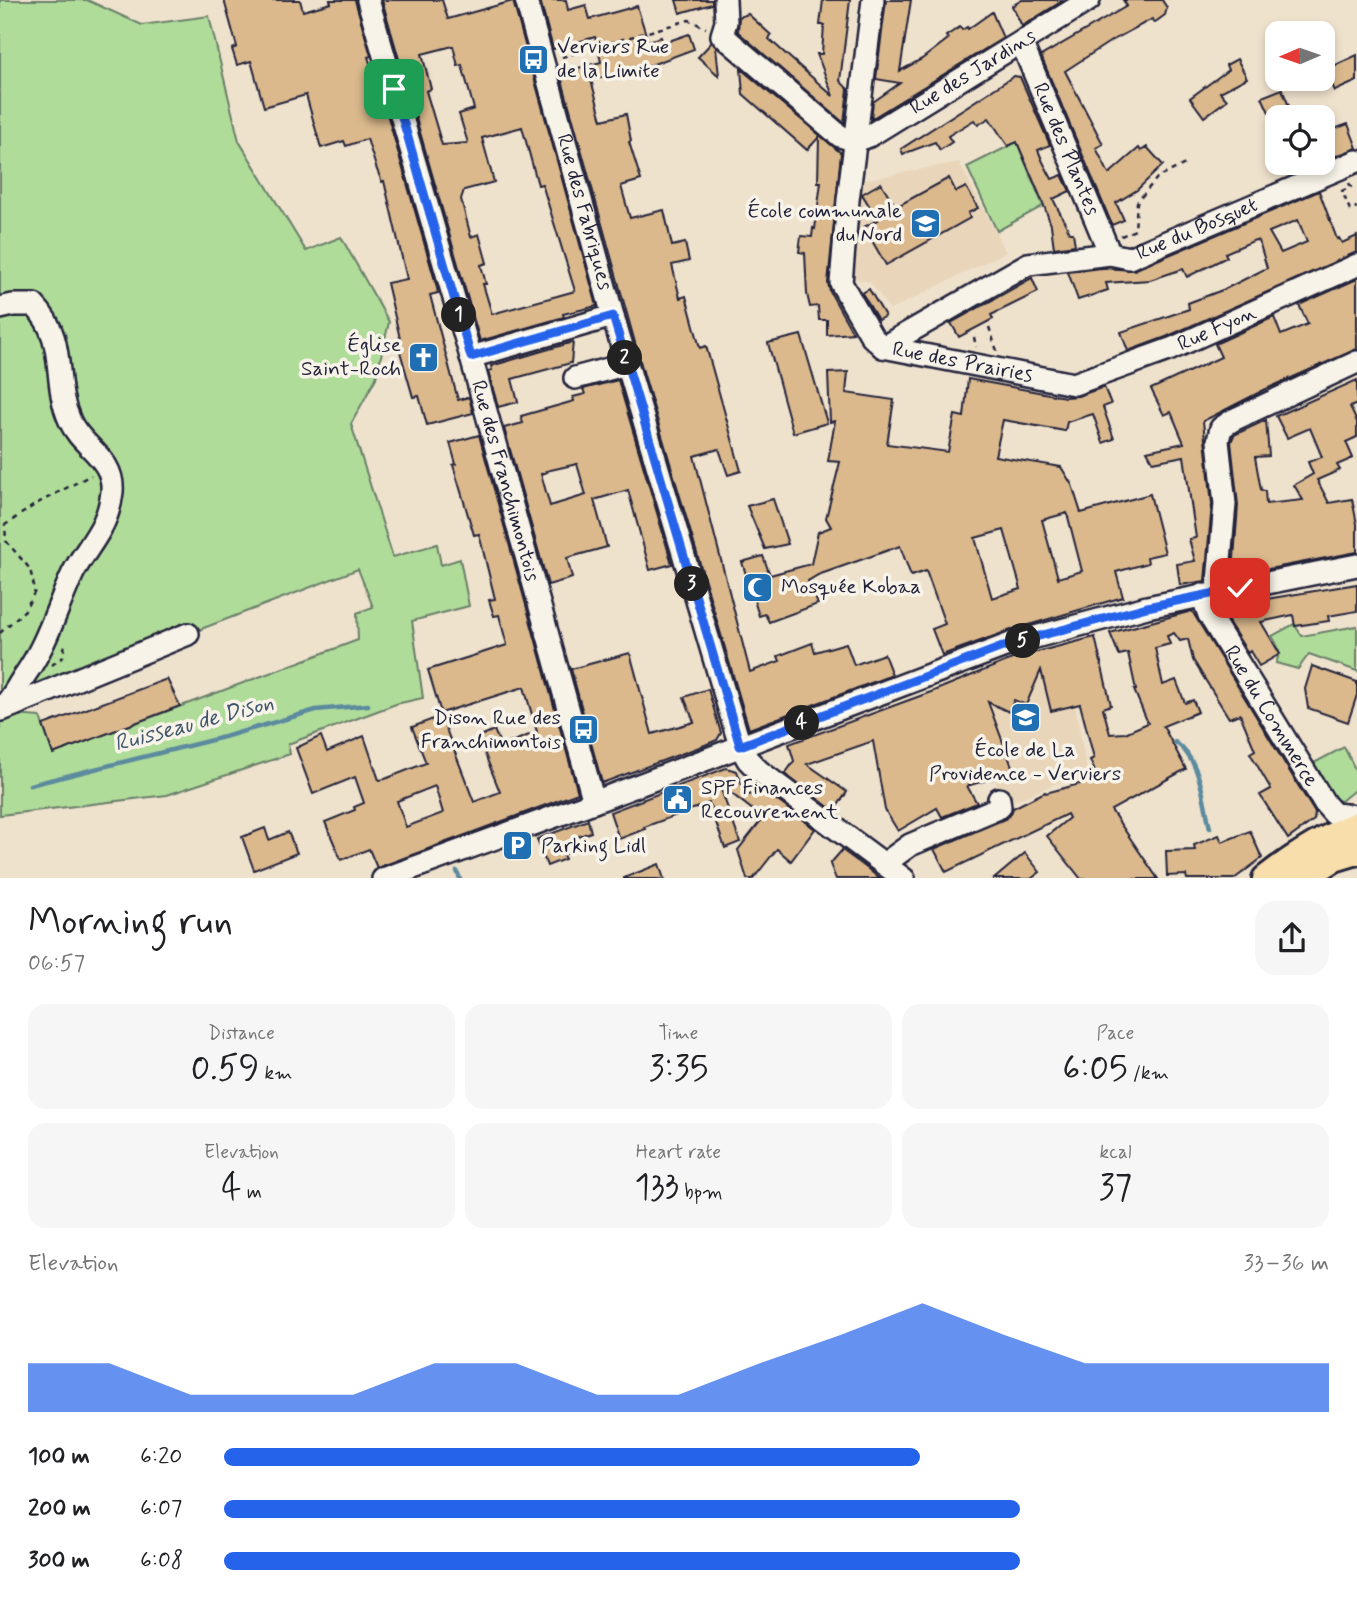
<!DOCTYPE html>
<meta charset="utf-8">
<style>
:root{--surface:#fff;--page:#f6f6f6;--text:#202124;--muted:#757577;--accent:#2563eb}
body{margin:0;font-family:Mynerve,sans-serif;background:var(--page);color:var(--text);height:100vh;display:flex;flex-direction:column;font-size:26px;white-space:nowrap}
*{box-sizing:border-box;margin:0}
p{font-size:23px;color:var(--muted)}
.icon{flex:none;width:38px;height:38px;fill:none;stroke:currentColor;stroke-width:2;stroke-linecap:round;stroke-linejoin:round}
.map{position:relative;height:878px;overflow:hidden}
.details{display:flex;flex-direction:column;background:var(--surface);flex:1}
.details>*{flex:none}
.needle{width:46px;rotate:268deg}
.controls{position:absolute;left:1265px;top:21px;display:grid;gap:14px}
.controls a{display:grid;place-items:center;width:70px;height:70px;border-radius:14px;background:var(--surface);box-shadow:0 4px 10px #0003;font-size:35px}
.pin{position:absolute;display:grid;place-items:center;width:60px;height:60px;color:#fff;margin:-30px;border-radius:14px;box-shadow:0 4px 10px #0006}
.km{position:absolute;width:35px;height:35px;margin:-18px;border-radius:50%;background:#222;color:#fff;font-size:19px;line-height:35px;text-align:center}
.round{display:grid;place-items:center;flex:none;width:74px;height:74px;border-radius:21px;background:var(--page)}
.summary{display:flex;align-items:center;justify-content:space-between;height:119px;padding:0 28px}
h1{font-size:38px;font-weight:600;line-height:52px}
.stats{display:grid;grid-template-columns:repeat(3,1fr);gap:10px;height:119px;padding:7px 28px}
.stats div{display:grid;align-content:center;border-radius:18px;background:var(--page);text-align:center}
.stats b{font-size:35px;font-weight:600}
.stats small{font-size:19px;font-weight:400}
.stats p{font-size:19px}
.chart{height:196px;padding:14px 28px}
.chart p{display:flex;justify-content:space-between}
.chart svg{width:100%;height:126px;margin-top:7px;fill:var(--accent);opacity:.7}
ul{padding:0 28px;list-style:none;font-size:23px}
li{display:grid;grid-template-columns:112px 84px 1fr;align-items:center;height:52px}
li i{height:18px;border-radius:9px;background:var(--accent)}
.map>svg:first-child{display:block}
.built{fill:#e9d6ba}
.green{fill:#b0dc99;stroke:#697f6a;stroke-width:2}
.lines{fill:none;stroke-linecap:round;stroke-linejoin:round}
.stream{stroke:#5c8a9e;stroke-width:4.5}
.building{fill:#dbb98d;stroke:#22223b;stroke-width:2;fill-rule:evenodd}
.minor-casing{stroke:#22223b;stroke-width:26}
.major-casing{stroke:#22223b;stroke-width:32}
.path{stroke:#22223b;stroke-width:2.5;stroke-dasharray:5 5;stroke-linecap:butt}
.minor{stroke:#f7f3e8;stroke-width:21}
.major{stroke:#f8deab;stroke-width:26}
.route-casing{stroke:#fff;stroke-width:14}
.route{stroke:#2563eb;stroke-width:9}
.labels{text-anchor:middle;dominant-baseline:central;stroke-width:7;stroke-linejoin:round;paint-order:stroke}
.poi-label{font-size:21px;fill:#22223b;stroke:#f7f3e8;text-anchor:start}
.street-label{font-size:21px;fill:#22223b;stroke:#f7f3e8}
.water-label{font-size:23px;font-style:italic;fill:#3f566d;stroke:#f7f3e8}
</style>
<div class="map">
<svg width="1357" height="879" viewBox="0 0 1357 879">
<rect width="100%" height="100%" fill="#efe2cd"/>
<filter id="ink" filterUnits="userSpaceOnUse"><feTurbulence type="fractalNoise" baseFrequency=".0143" numOctaves="2"/><feDisplacementMap in="SourceGraphic" scale="14" xChannelSelector="R" yChannelSelector="G"/><feConvolveMatrix kernelMatrix="1 2 1 2 8 2 1 2 1" color-interpolation-filters="sRGB"/></filter>
<g filter="url(#ink)">
<g class="built">
<path d="M959,162L1006,252L890,310L870,282L852,278L863,180Z"/>
<path d="M1064,645L1087,771L1004,805L967,704L963,678L1017,656Z"/>
</g>
<g class="green">
<path d="M0,0H87L142,25L209,16L239,141L306,251L341,237L389,322L376,378L351,424L393,557L437,544L441,565L460,559L469,606L412,621L423,698L396,704L288,744L290,754L167,795L0,815V714L40,717L53,754L358,640L357,613L373,607L358,569L188,634L0,711Z"/>
<path d="M1017,142L1043,206L997,231L967,167Z"/>
<path d="M1294,624L1302,636L1357,626V671L1309,654L1298,669L1276,663C1281,651 1279,647 1272,636Z"/>
<path d="M1344,747L1357,773V788L1341,801L1334,799L1314,763Z"/>
</g>
<g class="lines">
<g class="stream">
<path d="M1175,742C1201,760 1203,798 1210,828"/>
<path d="M30,785L224,737L316,710L368,705"/>
<path d="M457,871L460,879"/>
</g>
</g>
<g class="building">
<path d="M224,0H300L303,11L331,3L330,0H355L371,56L368,57L386,110L436,284L438,293L430,295L458,400L469,397L473,413L427,425L419,396L413,397L399,348L402,347L387,283L407,279L384,181L382,182L377,170L367,139L346,146L344,141L321,148L306,95L264,107L251,61L237,65L232,49L237,47Z"/>
<path d="M382,0H442L448,19L513,1L597,306L563,314L564,317L480,341ZM453,46L458,66L462,65L474,109L459,114L468,143L442,145L426,91L431,89L422,54ZM522,127L538,185L542,184L575,291L492,314L483,284H486L481,265L487,263L479,234L471,237L461,199L464,190L494,182L482,138Z"/>
<path d="M540,0H566L568,10L586,5L590,19L637,6L648,41L661,37L663,43L689,34L694,49L651,65L591,80L602,120L626,114L631,141L629,142L641,180L621,186L630,218L664,210L672,246L685,243L689,261L672,265L680,298L686,296L700,348L706,346L741,471L728,475L719,449L694,456L750,672L780,661L778,656L812,643L815,652L846,643L854,665L884,654L892,675L749,729L644,375L560,73L601,62L595,37L553,49Z"/>
<path d="M676,0H712V4L680,13Z"/>
<path d="M823,0H850L840,81L848,89L844,123L738,32L739,17L748,14L771,35L769,39L833,96L817,54H822L824,25H820Z"/>
<path d="M886,0H911L900,71L922,59L948,39L946,36L960,27L962,30L967,27L968,29L992,12L1003,38L871,119L873,102L900,83L876,79Z"/>
<path d="M1022,0H1064L1022,26L1012,6Z"/>
<path d="M1123,0H1162L1167,8L1165,15L1154,23L1152,19L1111,41L1065,71L1103,144L1096,148L1109,174L1139,148L1141,151L1147,147L1163,165L1137,190L1116,203L1124,220L1112,225L1041,56L1127,6Z"/>
<path d="M712,42L716,47L719,76L698,57Z"/>
<path d="M1357,55V81L1335,91L1325,70Z"/>
<path d="M1237,59L1247,78L1220,92L1227,100L1204,117L1190,98L1228,70L1226,65Z"/>
<path d="M741,69L841,153L828,283L830,292L853,333L827,335V320H819L818,306L810,307L807,294L805,253L799,252L801,236L812,237L813,228L815,229L821,182H818L819,137L807,150L743,94Z"/>
<path d="M1014,76L1020,77L1050,145L1038,150L1043,162L1052,179L1062,175L1070,191L1053,199L1070,233H1073L1075,245L1054,248L1051,225L1043,203L1017,142L1008,146L989,118L978,125L974,120L948,136L952,142L940,150L935,142L903,154L901,149Z"/>
<path d="M1282,89L1291,111L1272,119L1262,97Z"/>
<path d="M1348,124L1357,148L1323,161V133Z"/>
<path d="M949,178L956,192L966,187L978,208L968,213L970,218L886,265L864,227L878,220L862,194L881,183L896,207Z"/>
<path d="M1319,191L1337,239L1339,238L1342,243L1357,236V252L1166,337L1128,351L1121,332L1189,309L1188,303L1225,289L1267,268L1259,241L1255,240L1225,253L1227,257L1187,277L1183,269L1150,280L1106,283L1108,290L1078,300L1068,272L1101,268L1134,270ZM1298,220L1307,242L1281,253L1269,232Z"/>
<path d="M1032,278L1038,292L991,315L993,319L959,337L951,323Z"/>
<path d="M1357,279V349L1264,390L1203,421L1212,504L1205,581L1180,585L1177,564L1195,561L1189,539L1196,538L1184,456L1153,462L1147,451L1184,443L1171,412L1164,415L1151,389L1221,357L1215,344L1274,317L1281,335L1308,324L1299,305Z"/>
<path d="M869,289L885,316L878,320L862,293Z"/>
<path d="M801,335L827,423L793,433L768,343Z"/>
<path d="M573,342L571,363L512,379L518,402L498,407L488,371L492,370L491,366Z"/>
<path d="M848,372L846,393L894,400L887,444L948,452L955,415L964,417L968,379L1065,397L1078,396L1104,387L1111,404L1103,407L1114,439L1103,443L1093,414L1067,422L1065,431L1003,420L995,456L1061,467L1072,485L1081,513L1150,494L1165,553L1147,557L1148,563L1116,572L1123,597L1008,631L942,655L932,629L945,624L926,571L911,576L900,546L818,575L808,581L818,604L769,622L765,614L759,616L742,562L763,556L770,575L811,564L818,532L831,527L826,518L840,462L828,461L835,421L830,422L828,373ZM1067,513L1082,571L1058,578L1042,520ZM1004,530L1021,589L992,598L975,538Z"/>
<path d="M618,380L672,564L650,570L628,490L594,500L607,547L567,558L572,578L548,585L504,428L523,423L521,416L574,401L573,397L585,394L583,389ZM577,464L586,495L550,506L541,474L547,472L546,471Z"/>
<path d="M1357,380V404L1350,407L1357,422V437L1346,442L1353,458L1337,465L1340,470L1317,480L1329,503L1352,499L1357,524V552L1243,574L1233,572L1238,505L1231,442L1234,435L1266,420L1269,456L1255,457L1261,490L1265,491L1266,504L1303,500L1294,485L1313,474L1308,462L1322,457L1310,428L1287,438L1276,416Z"/>
<path d="M479,435L578,793L377,868L369,849L341,860L325,822L355,810L354,807L364,803L355,777L313,794L296,748L321,736L327,752L364,736L379,780L385,779L426,763L412,727L441,716L474,802L500,792L478,737L494,730L501,746L537,732L524,687L441,713L428,670L507,645L499,615L494,616L489,600L495,599L479,534L474,535L453,465L456,464L450,443ZM435,786L443,813L406,827L397,801Z"/>
<path d="M773,499L788,544L765,549L747,506Z"/>
<path d="M1357,584V611L1328,616L1329,621L1295,626L1293,615L1261,622L1280,654L1259,666L1250,651L1248,653L1222,612L1225,606Z"/>
<path d="M1192,611L1315,813L1314,820L1288,839L1260,795L1271,789L1250,753L1255,750L1240,714L1229,718L1193,660L1188,639L1180,641L1174,633L1167,636L1170,644L1155,648L1163,685L1176,680L1185,703L1193,700L1198,712L1163,726L1186,769L1111,810L1158,879H1081L1047,836L1069,818L1067,814L946,872L934,849L1005,819L1011,814L1013,808L1045,792L1046,793L1098,779L1090,760L1094,758L1080,704L1051,711L1041,670L1026,705L1014,700L1009,712L988,702L1014,772L967,786L977,803L942,817L937,808L898,831L885,810L873,741L807,764L847,792L834,811L785,774L794,761L789,744L931,692L1017,657L1095,637L1111,705L1103,708L1110,734L1125,733L1148,723L1134,690H1136L1128,653L1119,655L1110,633Z"/>
<path d="M630,653L652,734L694,722L684,697L708,689L721,733L717,740L705,745L602,783L571,669Z"/>
<path d="M1312,666L1357,682V695L1348,722L1308,708L1305,689Z"/>
<path d="M167,679L180,706L53,754L43,725Z"/>
<path d="M726,768L737,771L746,796L763,790L815,829L791,861L777,849L753,879H747L738,850L763,818L719,784L740,842L725,848L709,803L644,827L645,829L619,839L610,812Z"/>
<path d="M588,820L591,832L573,838L577,849L563,855L565,859L547,866L537,839Z"/>
<path d="M265,828L269,840L288,832L297,853L254,870L242,837Z"/>
<path d="M1250,831L1262,858L1234,879H1187L1186,875L1167,876L1166,851L1195,850L1194,845L1219,835L1222,842Z"/>
<path d="M842,850L868,869L880,879H836L830,864Z"/>
<path d="M1025,853L1040,872L1031,879H994Z"/>
<path d="M659,864L664,879H624V878Z"/>
</g>
<g class="lines">
<defs>
<g id="minor">
<path id="s1" d="M368,0L471,357L594,802"/>
<path id="s2" d="M526,0L613,316L740,746L748,760L759,771L904,879"/>
<path d="M725,0L726,22L722,35L840,136L856,141"/>
<path id="s3" d="M873,0L848,200L841,283L872,337L883,347L1074,384L1171,349L1357,265"/>
<path id="s4" d="M1022,44L1110,254"/>
<path id="s5" d="M856,141L869,136L1089,0"/>
<path d="M0,308L13,305H34C69,341 51,380 70,421C81,447 115,458 112,492C108,529 88,544 73,573C57,607 47,644 25,675C16,687 13,699 0,709"/>
<path id="s6" d="M883,347L1028,264L1110,254L1129,258L1357,161"/>
<path d="M471,357L613,316"/>
<path d="M575,378L627,364"/>
<path d="M1217,593L1225,504L1218,441L1221,428L1233,420L1357,362"/>
<path id="s7" d="M1202,595L1209,615L1325,804L1334,814L1357,816"/>
<path d="M2,710L188,634"/>
<path d="M884,864L910,845L1000,807L999,799"/>
<path d="M383,879L594,802L1013,643L1147,607L1357,565"/>
</g>
<g id="major">
<path d="M1266,879C1294,857 1325,838 1357,825"/>
<path d="M1301,879L1334,858L1357,851"/>
</g>
</defs>
<use href="#minor" class="minor-casing"/>
<use href="#major" class="major-casing"/>
<g class="path">
<path d="M562,57L689,20L706,28"/>
<path d="M1349,183L1351,187L1342,191L1350,210L1357,207"/>
<path d="M1121,236L1135,230L1137,202L1157,178L1185,164"/>
<path d="M989,327L997,351"/>
<path d="M974,337L976,347"/>
<path d="M0,633L25,610L35,591L30,569L6,541L5,525L36,504L91,475"/>
<path d="M52,665L63,657L65,643"/>
</g>
<use href="#minor" class="minor"/>
<use href="#major" class="major"/>
</g>
</g>
<g class="lines" filter="url(#ink)">
<defs>
<path id="route" d="M394,89L471,357L613,316L740,746L1013,643L1147,607L1240,588"/>
</defs>
<use href="#route" class="route-casing"/>
<use href="#route" class="route"/>
</g>
<defs>
<symbol id="bus-square" viewBox="-11 -11 22 22"><rect x="-9" y="-9" width="18" height="18" rx="4" fill="#1f6fb2" stroke="#f7f3e8"/><path d="M-5-6H5V4H4V6H2V4H-2V6H-4V4H-5ZM-3.5-4V0h7V-4ZM-3.5 1.2v1.5H-2V1.2ZM2 1.2v1.5H3.5V1.2Z" fill="#fff"/></symbol>
<symbol id="school-square" viewBox="-11 -11 22 22"><rect x="-9" y="-9" width="18" height="18" rx="4" fill="#1f6fb2" stroke="#f7f3e8"/><path d="M0-5L7-2L0 1L-7-2ZM-4 1L0 2.5L4 1V4Q0 6-4 4Z" fill="#fff"/></symbol>
<symbol id="church-square" viewBox="-11 -11 22 22"><rect x="-9" y="-9" width="18" height="18" rx="4" fill="#1f6fb2" stroke="#f7f3e8"/><path d="M-1.2-6h2.4v3.5h3.3v2.4h-3.3V6h-2.4V-.1h-3.3v-2.4h3.3Z" fill="#fff"/></symbol>
<symbol id="mosque-square" viewBox="-11 -11 22 22"><rect x="-9" y="-9" width="18" height="18" rx="4" fill="#1f6fb2" stroke="#f7f3e8"/><path d="M3.5-4.9A6 6 0 1 0 3.5 4.9A5 5 0 1 1 3.5-4.9Z" fill="#fff"/></symbol>
<symbol id="civic-square" viewBox="-11 -11 22 22"><rect x="-9" y="-9" width="18" height="18" rx="4" fill="#1f6fb2" stroke="#f7f3e8"/><path d="M-.6-6.5H3V-4.5H.6V-3L4-1V1h2V6H-6V1h2V-1L-.6-3ZM-1.2 2.5V6h2.4V2.5Z" fill="#fff"/></symbol>
<symbol id="parking-square" viewBox="-11 -11 22 22"><rect x="-9" y="-9" width="18" height="18" rx="4" fill="#1f6fb2" stroke="#f7f3e8"/><path d="M-3.5-5.5H1a3.5 3.5 0 0 1 0 7H-1V5.5H-3.5ZM-1-3.4V-.6H.8a1.4 1.4 0 0 0 0-2.8Z" fill="#fff"/></symbol>
</defs>
<g fill-rule="evenodd">
<use href="#bus-square" x="516" y="42" width="35" height="35"/>
<use href="#school-square" x="908" y="206" width="35" height="35"/>
<use href="#church-square" x="406" y="340" width="35" height="35"/>
<use href="#mosque-square" x="740" y="570" width="35" height="35"/>
<use href="#school-square" x="1008" y="700" width="35" height="35"/>
<use href="#bus-square" x="566" y="712" width="35" height="35"/>
<use href="#civic-square" x="660" y="782" width="35" height="35"/>
<use href="#parking-square" x="500" y="828" width="35" height="35"/>
</g>
<g class="labels">
<g class="poi-label">
<text x="557" y="47">Verviers Rue<tspan x="557" dy="24">de la Limite</tspan></text>
<text x="902" y="211" text-anchor="end">École communale<tspan x="902" dy="24">du Nord</tspan></text>
<text x="401" y="345" text-anchor="end">Église<tspan x="401" dy="24">Saint-Roch</tspan></text>
<text x="781" y="587">Mosquée Kobaa</text>
<text x="561" y="718" text-anchor="end">Dison Rue des<tspan x="561" dy="24">Franchimontois</tspan></text>
<text x="1025" y="750" text-anchor="middle">École de La<tspan x="1025" dy="24">Providence - Verviers</tspan></text>
<text x="701" y="788">SPF Finances<tspan x="701" dy="24">Recouvrement</tspan></text>
<text x="541" y="846">Parking Lidl</text>
</g>
<g class="street-label">
<text stroke="none"><textPath href="#s5" startOffset="136">Rue des Jardins</textPath></text>
<text stroke="none"><textPath href="#s4" startOffset="114">Rue des Plantes</textPath></text>
<text stroke="none"><textPath href="#s2" startOffset="220">Rue des Fabriques</textPath></text>
<text stroke="none"><textPath href="#s6" startOffset="343">Rue du Bosquet</textPath></text>
<text stroke="none"><textPath href="#s3" startOffset="710">Rue Fyon</textPath></text>
<text stroke="none"><textPath href="#s3" startOffset="443">Rue des Prairies</textPath></text>
<text stroke="none"><textPath href="#s1" startOffset="500">Rue des Franchimontois</textPath></text>
<text stroke="none"><textPath href="#s7" startOffset="140">Rue du Commerce</textPath></text>
</g>
<g class="water-label">
<text transform="translate(194 724) rotate(-15)">Ruisseau de Dison</text>
</g>
</g>
</svg>
<div class="controls">
<a><svg class="needle" viewBox="-14 -14 28 28"><path d="M0-13l5 13h-10z" fill="#e53935"/><path d="M0 13l5-13h-10z" fill="#757577"/></svg></a>
<a><svg class="icon" aria-label="locate" viewBox="0 0 24 24"><circle cx="12" cy="12" r="6"/><path d="M12 2v4M12 18v4M2 12h4M18 12h4"/></svg></a>
</div>
<div class="pin" style="left:394px;top:89px;background:#1e9e55"><svg class="icon" aria-label="arrive" viewBox="0 0 24 24"><path d="M6 21V4h12l-3 4 3 4H6"/></svg></div>
<div class="pin" style="left:1240px;top:588px;background:#d93025"><svg class="icon" aria-label="check" viewBox="0 0 24 24"><path d="M5 12l5 5 9-10"/></svg></div>
<b class="km" style="left:459px;top:315px">1</b>
<b class="km" style="left:625px;top:358px">2</b>
<b class="km" style="left:692px;top:584px">3</b>
<b class="km" style="left:802px;top:723px">4</b>
<b class="km" style="left:1023px;top:641px">5</b>
</div>
<section class="details">
<div class="summary"><div><h1>Morning run</h1><p>06:57</p></div><a class="round"><svg class="icon" aria-label="share" viewBox="0 0 24 24"><path d="M12 15V3M7 8l5-5 5 5M5 13v7h14v-7"/></svg></a></div>
<div class="stats">
<div><p>Distance</p><b>0.59<small> km</small></b></div>
<div><p>Time</p><b>3:35</b></div>
<div><p>Pace</p><b>6:05<small> /km</small></b></div>
</div>
<div class="stats">
<div><p>Elevation</p><b>4<small> m</small></b></div>
<div><p>Heart rate</p><b>133<small> bpm</small></b></div>
<div><p>kcal</p><b>37</b></div>
</div>
<div class="chart"><p><span>Elevation</span>33–36 m</p>
<svg viewBox="0 0 160 44" preserveAspectRatio="none"><path d="M0 44V27L10 27L20 38L30 38L40 38L50 27L60 27L70 38L80 38L90 27L100 17L110 6L120 17L130 27L140 27L150 27L160 27V44z"/></svg>
</div>
<ul>
<li><b>100 m</b>6:20<i style="width:63%"></i></li>
<li><b>200 m</b>6:07<i style="width:72%"></i></li>
<li><b>300 m</b>6:08<i style="width:72%"></i></li>
</ul>
</section>
